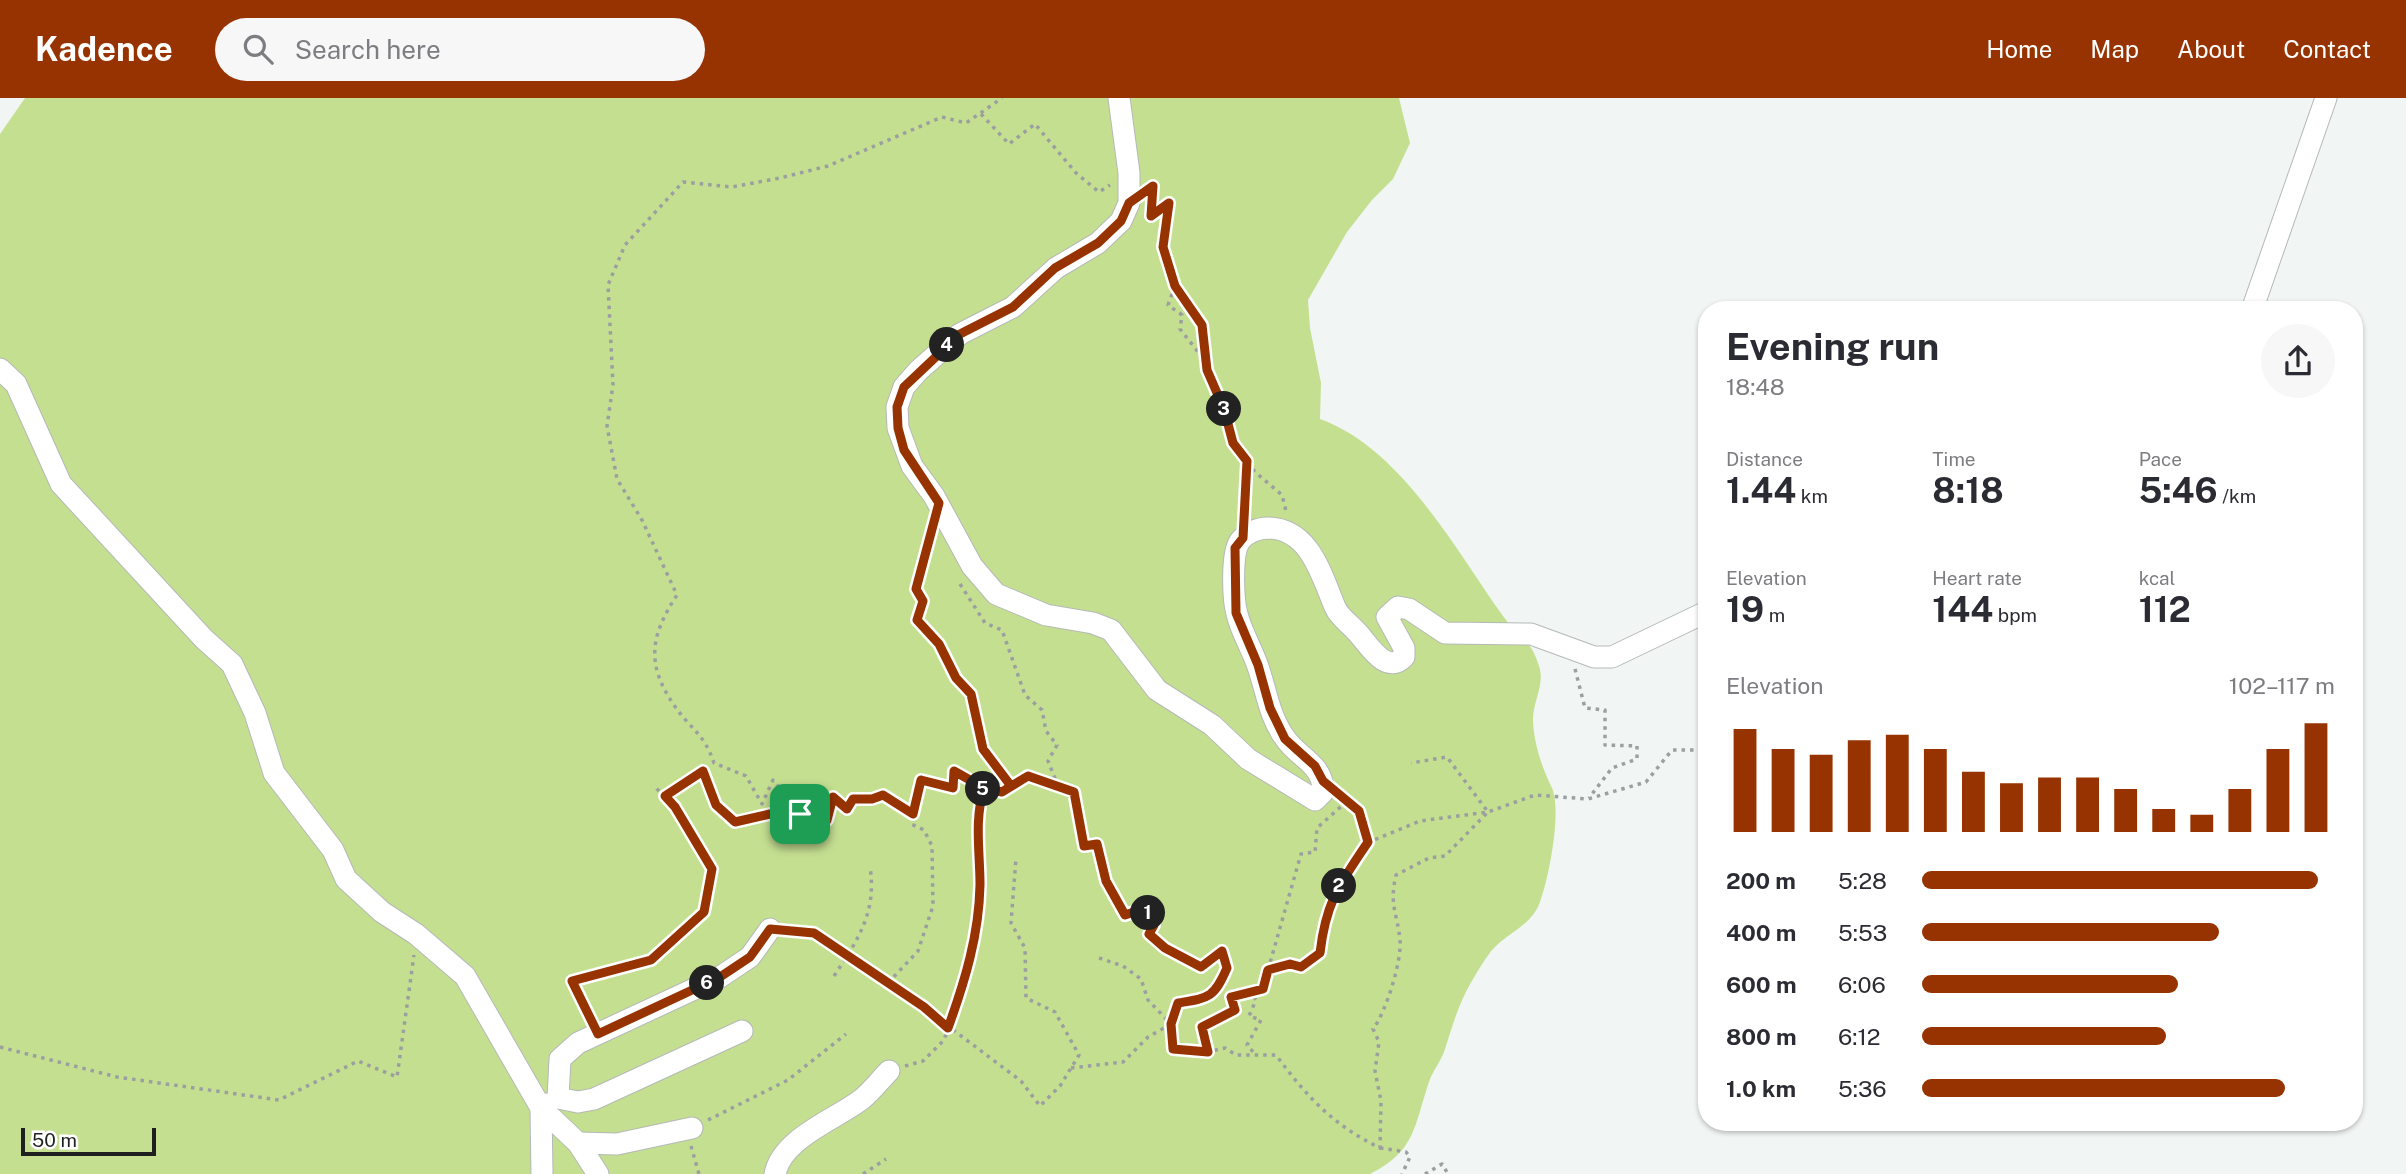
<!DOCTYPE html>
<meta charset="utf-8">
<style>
:root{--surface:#fff;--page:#f7f7f7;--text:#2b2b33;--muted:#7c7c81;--accent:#973300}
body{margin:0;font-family:"Public Sans",sans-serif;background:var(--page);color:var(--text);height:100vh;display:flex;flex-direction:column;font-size:26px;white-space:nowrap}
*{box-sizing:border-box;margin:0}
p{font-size:23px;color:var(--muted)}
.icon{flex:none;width:38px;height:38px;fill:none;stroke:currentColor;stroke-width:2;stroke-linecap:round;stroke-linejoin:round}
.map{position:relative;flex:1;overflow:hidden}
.sheet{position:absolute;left:1698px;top:203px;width:665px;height:830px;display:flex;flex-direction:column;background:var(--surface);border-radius:28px;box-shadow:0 2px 5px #0004}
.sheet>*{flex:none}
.scale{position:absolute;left:21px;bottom:18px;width:135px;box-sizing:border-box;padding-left:7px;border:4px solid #1e2020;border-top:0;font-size:19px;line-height:24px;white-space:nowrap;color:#1e2020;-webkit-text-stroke:5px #fff;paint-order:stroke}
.pin{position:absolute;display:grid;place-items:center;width:60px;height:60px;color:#fff;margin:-30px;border-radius:14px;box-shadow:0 4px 10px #0006}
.km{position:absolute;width:35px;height:35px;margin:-18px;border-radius:50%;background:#222;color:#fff;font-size:19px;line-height:35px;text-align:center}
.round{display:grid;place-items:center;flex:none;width:74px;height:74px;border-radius:37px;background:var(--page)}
.summary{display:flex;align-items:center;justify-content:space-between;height:119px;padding:0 28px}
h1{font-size:38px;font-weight:700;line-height:52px}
.metrics{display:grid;grid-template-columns:repeat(3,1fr);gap:10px;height:119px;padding:7px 28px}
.metrics div{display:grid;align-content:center}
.metrics b{font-size:35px;font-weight:700}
.metrics small{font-size:19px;font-weight:400}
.metrics p{font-size:19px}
.chart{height:196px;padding:14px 28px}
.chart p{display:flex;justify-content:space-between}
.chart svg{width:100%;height:126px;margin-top:7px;stroke:var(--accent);stroke-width:6}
ul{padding:0 28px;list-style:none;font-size:23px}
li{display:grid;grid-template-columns:112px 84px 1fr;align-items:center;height:52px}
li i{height:18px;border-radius:9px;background:var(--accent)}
header{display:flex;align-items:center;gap:42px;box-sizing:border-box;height:98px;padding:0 35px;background:var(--accent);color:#fff}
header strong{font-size:33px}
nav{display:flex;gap:38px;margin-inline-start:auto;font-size:24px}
.search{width:490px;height:63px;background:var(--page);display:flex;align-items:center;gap:18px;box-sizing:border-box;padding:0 24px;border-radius:38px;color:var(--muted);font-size:26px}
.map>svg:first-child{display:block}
.green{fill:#c5df91}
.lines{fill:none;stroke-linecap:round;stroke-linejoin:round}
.minor-casing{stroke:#b4b9b7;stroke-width:23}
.path{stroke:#9b9f9f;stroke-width:3.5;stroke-dasharray:3.5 5;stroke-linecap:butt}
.minor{stroke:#fff;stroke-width:21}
.route-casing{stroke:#fff;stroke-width:14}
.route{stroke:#973300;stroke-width:9}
</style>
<header>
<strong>Kadence</strong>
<div class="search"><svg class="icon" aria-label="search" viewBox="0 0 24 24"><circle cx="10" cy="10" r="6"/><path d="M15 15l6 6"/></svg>Search here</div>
<nav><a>Home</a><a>Map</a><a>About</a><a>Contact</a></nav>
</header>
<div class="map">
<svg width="2406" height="1076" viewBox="0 0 2406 1076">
<rect width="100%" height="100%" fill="#f1f6f5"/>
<path class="green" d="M25,0H1399L1410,45L1393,81L1372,102L1347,134L1308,202L1310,230L1321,285L1320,321C1401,350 1455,451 1503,518C1519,541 1529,537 1539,568C1545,586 1534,601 1533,620C1533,643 1542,670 1552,690C1562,713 1549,779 1540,804C1532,826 1512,833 1496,848C1487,856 1471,884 1465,896C1456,914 1451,933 1445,951C1442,962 1433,972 1429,984C1414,1028 1416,1053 1370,1076H0V36Z"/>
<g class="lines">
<defs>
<g id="minor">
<path d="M1119,0L1129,75V105L1121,123L1098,145L1056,170L1013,209L960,236L919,272L904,289L897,309L898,330L912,368L934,398L972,468L996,496L1046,517L1093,525L1111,532L1157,592L1212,627L1248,661L1315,702L1323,694C1324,666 1298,660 1285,640C1269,619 1266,590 1257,566C1251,549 1241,533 1237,516C1233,502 1231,455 1240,443C1246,435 1258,430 1268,430C1310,431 1321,476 1335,509C1339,519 1349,525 1356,533C1368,545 1385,578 1404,559V550L1387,519L1398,509L1409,511L1445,535L1531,536L1594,559H1612L1706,514"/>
<path d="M2252,212L2326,0"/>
<path d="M0,271L16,286L61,386L204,541L232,566L255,615L274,675L333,752L346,781L382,814L416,836L465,878L541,1010L578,1045L598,1076"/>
<path d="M742,933L594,1001L578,1004L558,1000L560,961L578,945L720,879L750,859L770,831"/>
<path d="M578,1045L617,1046L692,1030"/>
<path d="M542,1076L541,1010L547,1006"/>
<path d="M775,1076C782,1040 835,1022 862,1001C872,993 880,982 889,973"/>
</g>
</defs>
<use href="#minor" class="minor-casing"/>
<g class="path">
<path d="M981,16L1009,46L1035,26L1076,75L1099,94L1110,87"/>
<path d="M1147,93L1153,88L1151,118L1169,105L1163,149L1175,188L1202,227L1207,273L1224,311L1233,345L1255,374L1282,397L1286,413"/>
<path d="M1175,188L1168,207L1182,217L1180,231L1206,264"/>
<path d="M1244,417L1247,365"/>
<path d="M931,434L916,491L923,503L917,522L939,546L955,580L971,596L983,651L1011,688"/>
<path d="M960,486L985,525L1002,532L1025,597L1042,612L1046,633L1057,647L1048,663L1058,688"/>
<path d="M1575,571L1585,610L1605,612V647L1637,648V661L1612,670L1589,700"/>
<path d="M665,698L703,673L716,707L735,724C768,716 794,715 827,722L833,699L847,711L853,700L871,701L883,697L913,716"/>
<path d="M1346,704L1359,713L1368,743"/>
<path d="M800,716L773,682L762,706L746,678L714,665C704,635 690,631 674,607C645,565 651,537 677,497L642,422L617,381L607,328L613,287L608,187L625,147L683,84L732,89L780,80L828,68L942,19L966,25L1002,0"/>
<path d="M788,832L814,835L924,910L1021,983L1040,1008L1060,988L1079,957L1055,914L1026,900L1025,850L1011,825L1016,760"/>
<path d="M1099,860L1123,868L1141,881L1148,902L1171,926L1173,951L1201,955L1225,950L1236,957H1276C1307,999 1333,1027 1380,1050L1381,1003L1375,973L1379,944L1373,931C1386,914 1402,863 1400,842C1397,813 1389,808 1396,777L1429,760L1445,758L1488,714L1447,659L1411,665"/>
<path d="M1268,872L1301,756L1315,754L1317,730L1346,704L1341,699"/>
<path d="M834,878C858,842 877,814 870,769"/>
<path d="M888,885L918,853L933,808L932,748L924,732L911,726L921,682L953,690L954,673L983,690"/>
<path d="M1249,892L1256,902L1249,918L1261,922L1247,947L1256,957"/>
<path d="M589,919L572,883L651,862L704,814L712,771L675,709L655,689"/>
<path d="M0,949L117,979L279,1002L358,963L397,979L414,857"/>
<path d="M1208,954L1202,929L1235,912L1231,899"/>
<path d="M905,968L923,963L944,942L971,865L980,788L976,714L983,690L1002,694L1028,678L1074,694L1084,748L1097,746L1106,783L1125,817L1146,810L1154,827L1149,836L1165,850L1201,869L1222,853L1227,870L1217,893"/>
<path d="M1071,970L1123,964L1148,939L1171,926L1178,905L1199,902L1217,893L1231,899L1263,891L1268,872L1290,866L1301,869L1320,855L1325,818L1341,785L1369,744L1420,723L1488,714L1535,697L1588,701L1646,684L1672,652H1706"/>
<path d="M708,1022L788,982L846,936"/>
<path d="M691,1048L699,1076"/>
<path d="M1380,1050L1406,1054L1410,1059L1402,1076"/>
<path d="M863,1076L886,1061"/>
<path d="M1425,1076L1442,1066L1448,1076"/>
</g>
<use href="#minor" class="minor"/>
</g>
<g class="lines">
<defs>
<path id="route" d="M800,716L827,722L833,699L847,711L853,701H872L883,697L913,716L921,682L953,690L954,673L984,690L1002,694L1028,678L1074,694L1084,748L1097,746L1106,783L1125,817L1146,810L1154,827L1149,836L1165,850L1201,869L1222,853L1227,870C1214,900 1209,900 1178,905L1171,926L1173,951L1208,954L1202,929L1235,912L1231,899L1263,891L1268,872L1290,866L1301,869L1320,855C1326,803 1340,786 1368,744L1359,713L1323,683L1315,668L1285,641L1270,610L1258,567L1236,515L1235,450L1243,440L1247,363L1233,345L1224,311L1207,272L1202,227L1175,188L1163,149L1169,105L1151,118L1153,88L1129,105L1121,123L1098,145L1055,170L1013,209L960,236L904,289L897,309L898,330L904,352L939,405L916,491L923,503L917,522L939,546L956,580L971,596L983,651L1011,688L1002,694L984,690C974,723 980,753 980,787C979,837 965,883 948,930L924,909L814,835L770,831L750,859L720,879L598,936L572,883L651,862L704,814L712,771L675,709L665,698L703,673L716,707L735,724L770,716H800"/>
</defs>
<use href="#route" class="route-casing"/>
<use href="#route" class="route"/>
</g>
</svg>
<div class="scale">50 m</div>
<div class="pin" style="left:800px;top:716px;background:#1e9e55"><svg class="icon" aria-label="arrive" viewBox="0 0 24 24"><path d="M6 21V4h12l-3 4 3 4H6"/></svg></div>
<b class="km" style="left:1148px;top:815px">1</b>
<b class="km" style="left:1339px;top:788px">2</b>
<b class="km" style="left:1224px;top:311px">3</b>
<b class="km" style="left:947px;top:247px">4</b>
<b class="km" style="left:983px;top:691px">5</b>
<b class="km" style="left:707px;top:885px">6</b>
<section class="sheet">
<div class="summary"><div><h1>Evening run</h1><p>18:48</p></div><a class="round"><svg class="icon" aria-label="share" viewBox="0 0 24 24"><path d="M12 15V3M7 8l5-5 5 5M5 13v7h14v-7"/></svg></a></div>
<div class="metrics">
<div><p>Distance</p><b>1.44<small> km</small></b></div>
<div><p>Time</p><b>8:18</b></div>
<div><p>Pace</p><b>5:46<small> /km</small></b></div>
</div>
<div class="metrics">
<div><p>Elevation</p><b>19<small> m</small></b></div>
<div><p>Heart rate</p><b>144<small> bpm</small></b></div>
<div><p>kcal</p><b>112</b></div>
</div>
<div class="chart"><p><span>Elevation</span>102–117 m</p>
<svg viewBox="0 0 160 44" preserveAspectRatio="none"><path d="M5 44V8M15 44V15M25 44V17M35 44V12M45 44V10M55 44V15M65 44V23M75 44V27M85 44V25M95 44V25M105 44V29M115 44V36M125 44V38M135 44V29M145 44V15M155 44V6"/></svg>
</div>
<ul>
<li><b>200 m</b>5:28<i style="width:96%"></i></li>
<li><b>400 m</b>5:53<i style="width:72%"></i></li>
<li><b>600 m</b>6:06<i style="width:62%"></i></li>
<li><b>800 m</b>6:12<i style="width:59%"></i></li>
<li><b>1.0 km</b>5:36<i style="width:88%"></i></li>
</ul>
</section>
</div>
